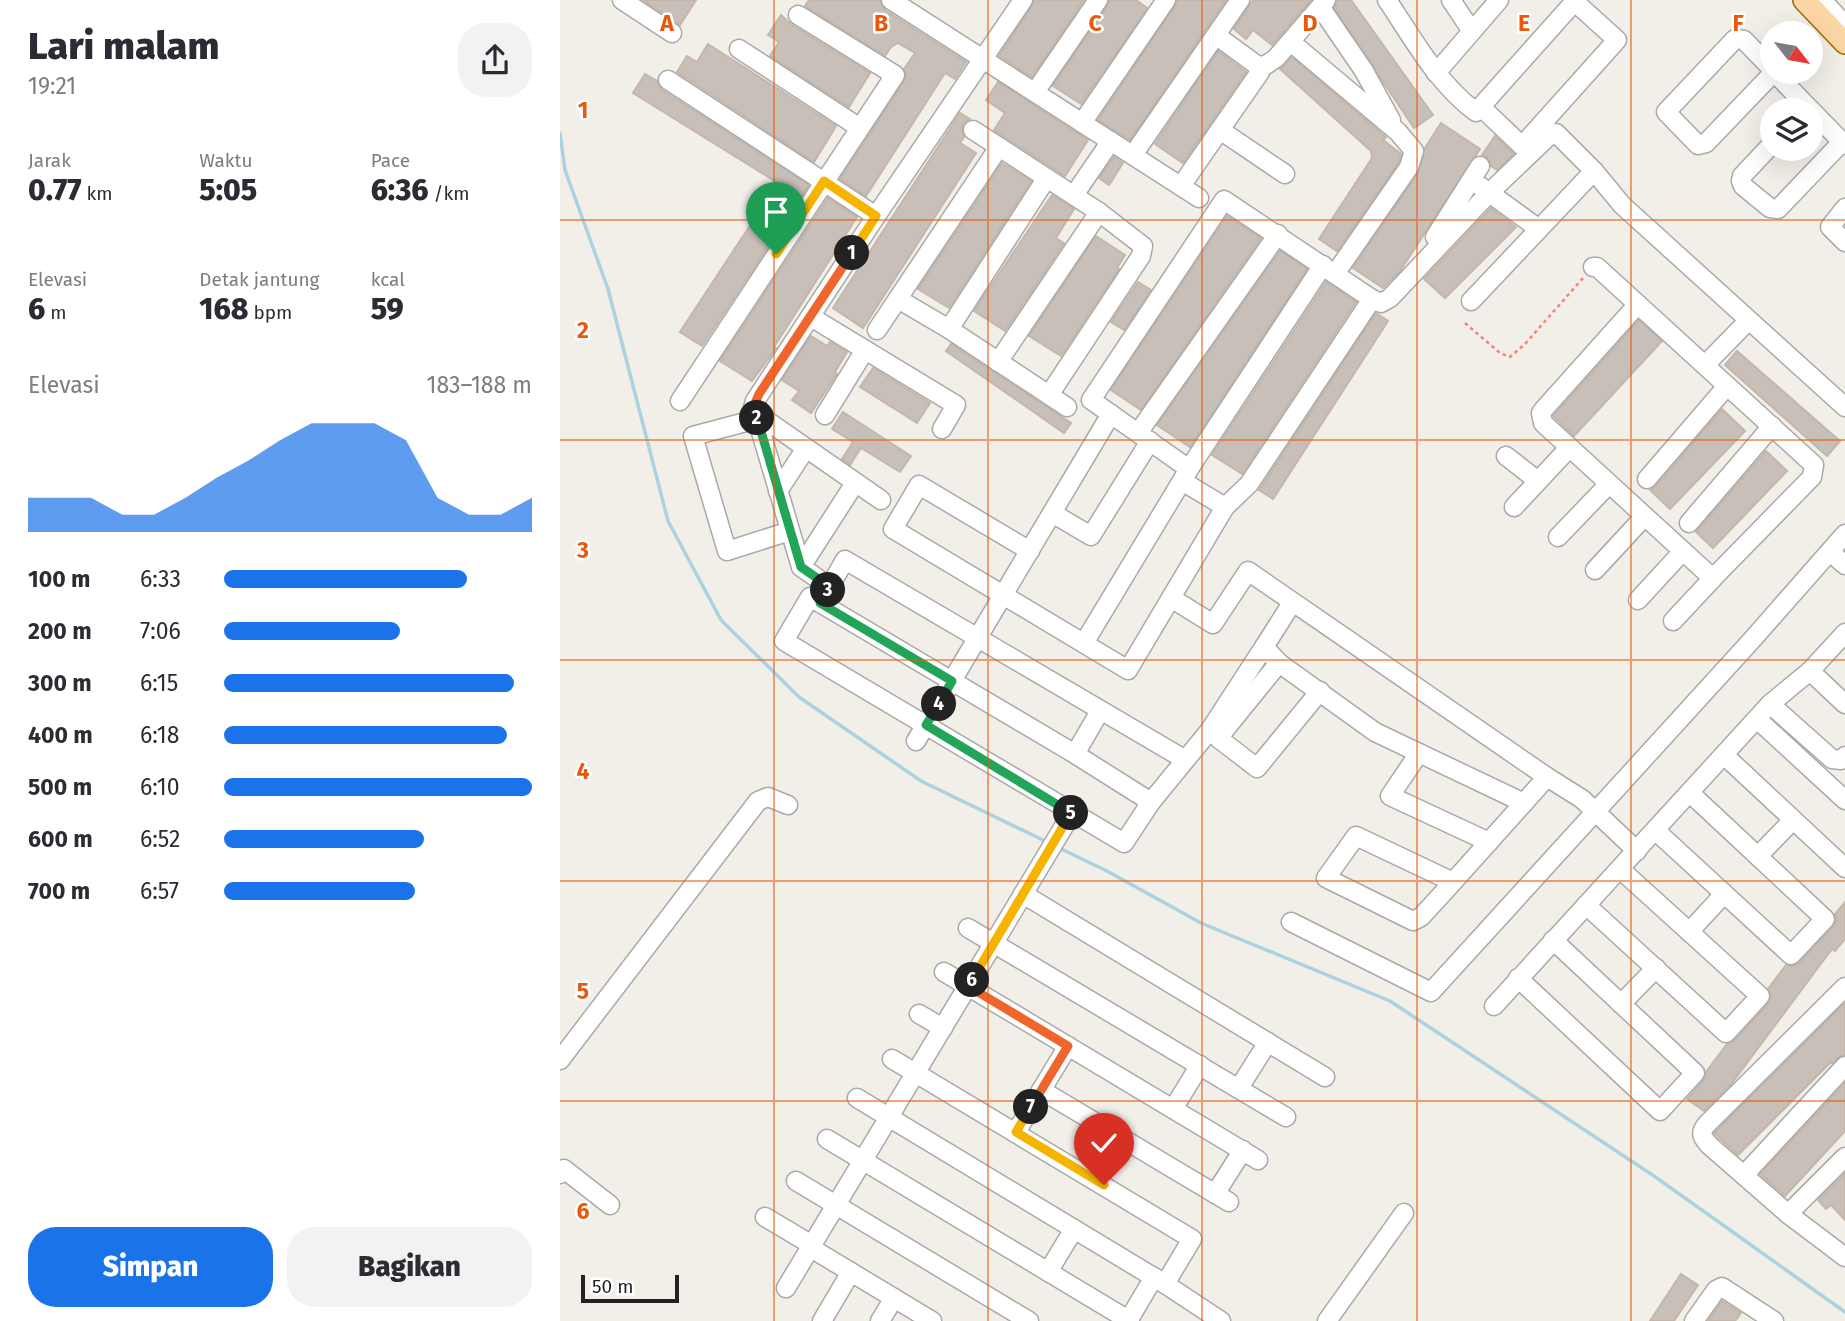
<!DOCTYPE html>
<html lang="id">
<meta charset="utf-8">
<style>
:root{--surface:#fff;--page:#f2f2f3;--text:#2b2b33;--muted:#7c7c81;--accent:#1a73e8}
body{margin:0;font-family:"Fira Sans",sans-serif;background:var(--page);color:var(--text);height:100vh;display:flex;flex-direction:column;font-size:26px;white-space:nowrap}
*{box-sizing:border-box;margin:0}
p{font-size:23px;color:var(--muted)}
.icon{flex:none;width:38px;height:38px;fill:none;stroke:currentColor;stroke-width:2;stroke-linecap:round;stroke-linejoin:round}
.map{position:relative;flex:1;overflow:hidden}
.drawer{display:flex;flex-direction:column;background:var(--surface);width:560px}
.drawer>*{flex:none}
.needle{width:46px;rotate:121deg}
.buttons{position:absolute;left:1200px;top:21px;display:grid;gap:14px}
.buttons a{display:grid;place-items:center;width:63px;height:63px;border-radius:50%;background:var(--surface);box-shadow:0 7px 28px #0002;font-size:35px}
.scale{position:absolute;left:21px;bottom:18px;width:98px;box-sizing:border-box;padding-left:7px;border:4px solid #222;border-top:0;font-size:19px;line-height:24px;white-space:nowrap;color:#222;-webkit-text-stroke:5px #fff;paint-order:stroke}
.pin{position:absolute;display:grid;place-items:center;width:60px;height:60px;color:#fff;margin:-72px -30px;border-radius:50% 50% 50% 0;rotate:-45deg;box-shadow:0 0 7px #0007}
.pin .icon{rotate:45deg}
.km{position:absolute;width:35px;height:35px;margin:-18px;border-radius:50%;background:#222;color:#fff;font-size:19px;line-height:35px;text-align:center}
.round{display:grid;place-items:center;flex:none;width:74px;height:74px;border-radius:28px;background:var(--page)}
.summary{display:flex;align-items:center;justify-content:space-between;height:119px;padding:0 28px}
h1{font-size:38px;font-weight:800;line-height:52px}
.stats{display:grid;grid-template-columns:repeat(3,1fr);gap:10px;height:119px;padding:7px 28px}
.stats div{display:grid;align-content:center}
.stats b{font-size:30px;font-weight:800}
.stats small{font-size:19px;font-weight:400}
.stats p{font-size:19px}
.chart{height:196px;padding:14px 28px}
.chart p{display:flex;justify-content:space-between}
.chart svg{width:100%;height:126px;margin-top:7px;fill:var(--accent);opacity:.7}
.action{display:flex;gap:14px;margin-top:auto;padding:14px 28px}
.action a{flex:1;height:80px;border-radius:28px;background:var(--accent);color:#fff;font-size:28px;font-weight:800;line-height:80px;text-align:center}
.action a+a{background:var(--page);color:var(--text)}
ul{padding:0 28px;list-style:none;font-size:23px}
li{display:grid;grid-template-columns:112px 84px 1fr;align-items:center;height:52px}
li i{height:18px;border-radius:9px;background:var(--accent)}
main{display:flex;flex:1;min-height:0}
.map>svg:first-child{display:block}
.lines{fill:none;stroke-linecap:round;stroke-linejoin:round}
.stream{stroke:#aad3df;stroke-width:3.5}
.building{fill:#c7bfb8;stroke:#c4b6ab;stroke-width:2}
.minor-casing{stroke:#a9a9a9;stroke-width:21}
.major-casing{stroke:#a06b00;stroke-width:24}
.path{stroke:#fa8072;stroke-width:2.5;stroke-dasharray:3.5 3.5;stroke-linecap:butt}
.minor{stroke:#fff;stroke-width:18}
.major{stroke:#fcd6a4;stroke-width:21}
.split-1-casing{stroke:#fff;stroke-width:14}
.split-2-casing{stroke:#fff;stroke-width:14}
.split-3-casing{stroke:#fff;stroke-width:14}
.split-4-casing{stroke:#fff;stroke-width:14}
.split-5-casing{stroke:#fff;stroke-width:14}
.split-6-casing{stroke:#fff;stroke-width:14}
.split-7-casing{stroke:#fff;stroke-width:14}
.split-8-casing{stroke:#fff;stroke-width:14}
.split-1{stroke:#f5b400;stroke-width:9}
.split-2{stroke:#f0652b;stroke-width:9}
.split-3{stroke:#22a559;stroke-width:9}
.split-4{stroke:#22a559;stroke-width:9}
.split-5{stroke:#22a559;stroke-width:9}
.split-6{stroke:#f5b400;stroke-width:9}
.split-7{stroke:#f0652b;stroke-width:9}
.split-8{stroke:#f5b400;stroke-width:9}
.grid{fill:none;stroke:#e8590c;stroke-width:2;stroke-opacity:0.55}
.grid-label{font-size:23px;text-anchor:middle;font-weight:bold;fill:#e8590c;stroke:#fff;stroke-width:5;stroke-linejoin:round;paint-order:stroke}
</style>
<main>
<section class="drawer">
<div class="summary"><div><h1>Lari malam</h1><p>19:21</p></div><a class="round"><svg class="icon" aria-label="share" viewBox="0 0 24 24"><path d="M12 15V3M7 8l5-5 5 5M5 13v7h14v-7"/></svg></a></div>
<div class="stats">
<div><p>Jarak</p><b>0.77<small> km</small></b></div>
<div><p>Waktu</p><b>5:05</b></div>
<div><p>Pace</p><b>6:36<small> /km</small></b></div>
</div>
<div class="stats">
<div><p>Elevasi</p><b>6<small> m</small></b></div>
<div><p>Detak jantung</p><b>168<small> bpm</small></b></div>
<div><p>kcal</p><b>59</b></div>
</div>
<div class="chart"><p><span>Elevasi</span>183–188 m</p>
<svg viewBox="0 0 160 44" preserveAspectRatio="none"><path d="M0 44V32L10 32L20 32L30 38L40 38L50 32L60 25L70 19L80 12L90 6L100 6L110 6L120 12L130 32L140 38L150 38L160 32V44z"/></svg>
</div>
<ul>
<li><b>100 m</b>6:33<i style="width:79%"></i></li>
<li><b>200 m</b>7:06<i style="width:57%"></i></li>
<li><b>300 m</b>6:15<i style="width:94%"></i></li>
<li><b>400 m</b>6:18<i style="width:92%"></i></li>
<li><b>500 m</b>6:10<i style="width:100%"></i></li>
<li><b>600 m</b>6:52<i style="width:65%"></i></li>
<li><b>700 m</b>6:57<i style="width:62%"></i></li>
</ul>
<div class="action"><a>Simpan</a><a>Bagikan</a></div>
</section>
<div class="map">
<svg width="1285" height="1321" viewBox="0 0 1285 1321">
<rect width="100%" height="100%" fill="#f2efe9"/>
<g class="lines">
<g class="stream">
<path d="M0,133L5,170L48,289L108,521L161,620L239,697L361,781L487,842"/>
<path d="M497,847L547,871L641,923L830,1001L1094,1176L1285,1312"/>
</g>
</g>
<g class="building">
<path d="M83,0H136L120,25Z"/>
<path d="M249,0H320L325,10L406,62L395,79L385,73L306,196L280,179L344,81L346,75L344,69L355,53L338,43L331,47L325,56L245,6Z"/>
<path d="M474,0H524L472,77L439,56L472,6Z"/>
<path d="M549,0H576L587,8L521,104L493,86L547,6Z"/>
<path d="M617,0H666L570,140L538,120L615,6Z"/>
<path d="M693,0H751L712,45L693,30L686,39L674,29Z"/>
<path d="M777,0H791L873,115L854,128L774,8Z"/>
<path d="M221,15L232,25L310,73L289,107L210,56L219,42L208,35Z"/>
<path d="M148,44L276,126L254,162L117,72L127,56L137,62Z"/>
<path d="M658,51L686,72L623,163L595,144Z"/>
<path d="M732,57L826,137L823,140L841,154L839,162L777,251L759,239L812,158L811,151L720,69Z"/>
<path d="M85,74L97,81L102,90L249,185L142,346L120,332L218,183L73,93Z"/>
<path d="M438,82L528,140L505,176L434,130L445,113L426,100Z"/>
<path d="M400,113L410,119L403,124L402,130L404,137L400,143L416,153L303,328L273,308Z"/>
<path d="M881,123L920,149L840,271L823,288L793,268L858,173L865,148Z"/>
<path d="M935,136L954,154L937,170L931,166L927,157L922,155Z"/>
<path d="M554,157L563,163L549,185L539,178Z"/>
<path d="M442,163L471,181L389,308L358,289Z"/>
<path d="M492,195L514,209L496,238L504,243L445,331L414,311Z"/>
<path d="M268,198L297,217L214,347L216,348L192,381L160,361Z"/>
<path d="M931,208L956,227L885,298L864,279Z"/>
<path d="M667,216L701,238L581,410L551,390Z"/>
<path d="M536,236L565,255L557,268L559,269L501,356L469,336Z"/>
<path d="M720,251L747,269L630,447L597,425Z"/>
<path d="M578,282L591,290L564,330L551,322Z"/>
<path d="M766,282L796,302L682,474L652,455Z"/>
<path d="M816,313L828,321L713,499L699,490Z"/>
<path d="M1079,320L1102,341L1014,436L993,416Z"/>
<path d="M251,336L267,346L270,342L287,352L275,372L277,374L251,413L232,400L239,391L222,380Z"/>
<path d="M391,344L511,423L504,433L386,351Z"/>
<path d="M1177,351L1280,441L1267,456L1165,365Z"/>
<path d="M313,368L370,403L357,423L300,387Z"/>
<path d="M1162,409L1185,431L1110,509L1090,490L1096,486Z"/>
<path d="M283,412L351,456L340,472L301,448L290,465L282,459L293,442L272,429Z"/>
<path d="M1206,451L1227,471L1153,548L1136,532Z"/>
<path d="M1285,902V939L1275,951L1272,949L1172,1083L1144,1111L1127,1099L1143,1081L1146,1072L1167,1044L1174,1041L1208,1004L1211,998L1208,989L1226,965L1234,966L1239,963L1273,927L1276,921L1275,914Z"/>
<path d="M1285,1003V1055L1277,1058L1272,1063L1271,1062L1178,1155L1154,1133Z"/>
<path d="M1285,1083V1131L1225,1196L1200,1174Z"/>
<path d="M1285,1173V1220L1271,1205L1266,1209L1258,1200Z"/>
<path d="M1121,1274L1138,1285L1114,1321H1090Z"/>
<path d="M1162,1301L1181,1313L1175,1321H1148Z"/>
</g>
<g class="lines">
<defs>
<g id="minor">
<path d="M62,0L112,33"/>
<path d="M331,0L639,198"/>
<path d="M827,0C854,40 877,83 916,112L1016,0"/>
<path d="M891,0L911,30"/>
<path d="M1262,0L1285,25"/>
<path d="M761,8L804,71L831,120"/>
<path d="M732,43L838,132L854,151L849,167L775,274"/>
<path d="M179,49L300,128"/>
<path d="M698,66L706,65L716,58L766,0"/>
<path d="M1213,70L1184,40L1175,39L1106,112L1138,145L1146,143L1214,72"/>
<path d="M1214,72L1285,145"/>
<path d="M876,73L939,0"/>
<path d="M108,80L316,216"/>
<path d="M475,92L538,0"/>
<path d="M921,107L962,146L1057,40L1015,2"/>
<path d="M522,123L606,0"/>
<path d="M413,130L539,212L583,246L581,256L489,395"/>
<path d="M660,130L725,174"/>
<path d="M1213,143L1182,176L1181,181L1183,186L1210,208L1218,209L1282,142"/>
<path d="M573,155L680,0"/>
<path d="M621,186L700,72L698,66L657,36"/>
<path d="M920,186L979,229"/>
<path d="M514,195L551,141"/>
<path d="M1285,208L1270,227L1285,242"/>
<path d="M875,237L920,166"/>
<path d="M1033,267H1037C1110,333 1182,399 1254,465L1252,477L1155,576L1147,573L983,423L981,413L984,409L1078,304"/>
<path d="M338,299L389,329L507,407"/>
<path d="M911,301L1034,171"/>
<path d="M251,317L396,405L382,429"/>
<path d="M389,329L486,179"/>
<path d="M317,330L439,147"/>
<path d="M438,362L539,212"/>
<path d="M1145,365L1188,321"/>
<path d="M120,401L335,75L238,15"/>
<path d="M195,412L241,567L270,587"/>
<path d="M265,415L305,350"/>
<path d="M197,419L133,436L167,551L230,531"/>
<path d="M578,433L718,234"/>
<path d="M946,456L978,481"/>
<path d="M629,469L763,265"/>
<path d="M1087,479L1167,386"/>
<path d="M622,481L665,507"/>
<path d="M218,491L246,448"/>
<path d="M321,500L200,416L193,408L195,401L316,216L463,0"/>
<path d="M954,507L1009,448"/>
<path d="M492,513L531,536L590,441"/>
<path d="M1129,523L1212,426"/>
<path d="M998,537L1048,485"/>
<path d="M470,551L359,485L333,529L568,670L665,507L689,484L812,299"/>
<path d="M1270,552L1285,565"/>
<path d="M241,567L295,483"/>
<path d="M1035,570L1084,517"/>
<path d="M611,598L653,624L688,571L987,777L1022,799L1077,851"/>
<path d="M1078,600L1123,551"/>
<path d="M260,603L285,560L624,759"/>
<path d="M732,603L704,647L719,663L815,732L964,803"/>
<path d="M1113,621L1155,576"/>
<path d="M524,643L629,469L531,400L664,200L812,299L821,303L830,298L929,193L991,134L996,133L1034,171L1062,205L1285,407"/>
<path d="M719,663L658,738L697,768L760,691"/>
<path d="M1250,671L1285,704"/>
<path d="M1210,704L1272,759L1281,760L1285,756"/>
<path d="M540,711L515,754L250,597L224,641L564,843L591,802L650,730"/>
<path d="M1197,719L1285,800"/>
<path d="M656,736L650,730L704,647"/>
<path d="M356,741L551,414"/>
<path d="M859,753L830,796L929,842"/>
<path d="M515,754L591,802"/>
<path d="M1164,755L1285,868"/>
<path d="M1096,831L1231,955L1265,919L1130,793"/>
<path d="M1198,856L1233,820"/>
<path d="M893,882L796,836L766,878L853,921L861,917L893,882L987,777"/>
<path d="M463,894L765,1077"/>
<path d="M1026,905L1166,1033L1200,996L1060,869"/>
<path d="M731,922L871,992L1191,641L1285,534"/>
<path d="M408,928L726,1117"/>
<path d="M1129,932L1164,894"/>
<path d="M384,972L698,1160"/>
<path d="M958,978L1100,1111L1135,1073L993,940"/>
<path d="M1285,987L1147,1124C1139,1133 1142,1137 1149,1145L1228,1214L1285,1257"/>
<path d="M1061,1004L1096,968"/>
<path d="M934,1006L1210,704L1250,671L1285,633"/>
<path d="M359,1014L383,1028"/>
<path d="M332,1059L632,1239L605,1284"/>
<path d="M0,1060L198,801L208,797L228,805"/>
<path d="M679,1088L708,1042"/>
<path d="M481,1090L669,1202"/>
<path d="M297,1098L605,1284L661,1321"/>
<path d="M613,1109L640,1065"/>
<path d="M456,1132L508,1046"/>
<path d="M267,1139L570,1321"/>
<path d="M0,1174L4,1169L50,1205"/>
<path d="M1184,1175L1285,1066"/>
<path d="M236,1181L469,1321"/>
<path d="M655,1194L683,1150"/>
<path d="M1228,1214L1285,1157"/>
<path d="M205,1217L252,1245"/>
<path d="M251,1248L372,1321"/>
<path d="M488,1272L514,1229"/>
<path d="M226,1288L512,813"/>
<path d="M262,1321L291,1272"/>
<path d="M320,1321L334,1298"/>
<path d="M568,1321L594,1277"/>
<path d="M767,1321L844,1213"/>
<path d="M1134,1321L1156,1290L1162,1287L1214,1321"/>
</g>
<path id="major" d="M1244,0L1285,43"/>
</defs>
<use href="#minor" class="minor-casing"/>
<use href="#major" class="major-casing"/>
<path class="path" d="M905,323L940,353L950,357L965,344L1023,278"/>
<use href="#minor" class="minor"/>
<use href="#major" class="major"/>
</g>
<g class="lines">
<defs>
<path id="split-1" d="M216,254L264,181L316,216L292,253"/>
<path id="split-2" d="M197,418L193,408L199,394L292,253"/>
<path id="split-3" d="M197,418L241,567L270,587L268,590"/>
<path id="split-4" d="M268,590L260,603L392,681L379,704"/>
<path id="split-5" d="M379,704L366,725L511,813"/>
<path id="split-6" d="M412,980L511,813"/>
<path id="split-7" d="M412,980L408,986L508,1046L471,1107"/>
<path id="split-8" d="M471,1107L456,1132L544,1185"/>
</defs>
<use href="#split-1" class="split-1-casing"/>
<use href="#split-2" class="split-2-casing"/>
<use href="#split-3" class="split-3-casing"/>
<use href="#split-4" class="split-4-casing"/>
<use href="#split-5" class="split-5-casing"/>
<use href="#split-6" class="split-6-casing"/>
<use href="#split-7" class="split-7-casing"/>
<use href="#split-8" class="split-8-casing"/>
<use href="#split-1" class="split-1"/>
<use href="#split-2" class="split-2"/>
<use href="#split-3" class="split-3"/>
<use href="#split-4" class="split-4"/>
<use href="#split-5" class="split-5"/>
<use href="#split-6" class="split-6"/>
<use href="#split-7" class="split-7"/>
<use href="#split-8" class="split-8"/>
</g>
<path class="grid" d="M214,0V1321M428,0V1321M642,0V1321M857,0V1321M1071,0V1321M0,220H1285M0,440H1285M0,660H1285M0,881H1285M0,1101H1285"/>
<g class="grid-label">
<text x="107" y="31">A</text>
<text x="321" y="31">B</text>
<text x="535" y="31">C</text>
<text x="750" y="31">D</text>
<text x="964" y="31">E</text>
<text x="1178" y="31">F</text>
<text x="23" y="118">1</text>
<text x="23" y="338">2</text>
<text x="23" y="558">3</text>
<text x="23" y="779">4</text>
<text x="23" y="999">5</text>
<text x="23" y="1219">6</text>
</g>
</svg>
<div class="buttons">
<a><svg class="needle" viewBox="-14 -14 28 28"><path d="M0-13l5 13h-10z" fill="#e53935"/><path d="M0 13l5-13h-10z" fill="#7c7c81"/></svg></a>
<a><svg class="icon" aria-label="layers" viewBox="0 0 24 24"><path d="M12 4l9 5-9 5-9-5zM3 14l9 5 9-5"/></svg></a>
</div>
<div class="scale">50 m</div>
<div class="pin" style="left:216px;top:254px;background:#1e9e55"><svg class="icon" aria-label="arrive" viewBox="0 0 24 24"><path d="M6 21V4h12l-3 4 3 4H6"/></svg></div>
<div class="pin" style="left:544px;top:1185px;background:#d93025"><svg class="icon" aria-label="check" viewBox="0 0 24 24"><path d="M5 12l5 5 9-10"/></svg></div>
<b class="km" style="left:292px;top:253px">1</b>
<b class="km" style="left:197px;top:418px">2</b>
<b class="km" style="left:268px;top:590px">3</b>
<b class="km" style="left:379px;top:704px">4</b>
<b class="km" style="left:511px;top:813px">5</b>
<b class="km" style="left:412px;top:980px">6</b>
<b class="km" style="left:471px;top:1107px">7</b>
</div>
</main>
